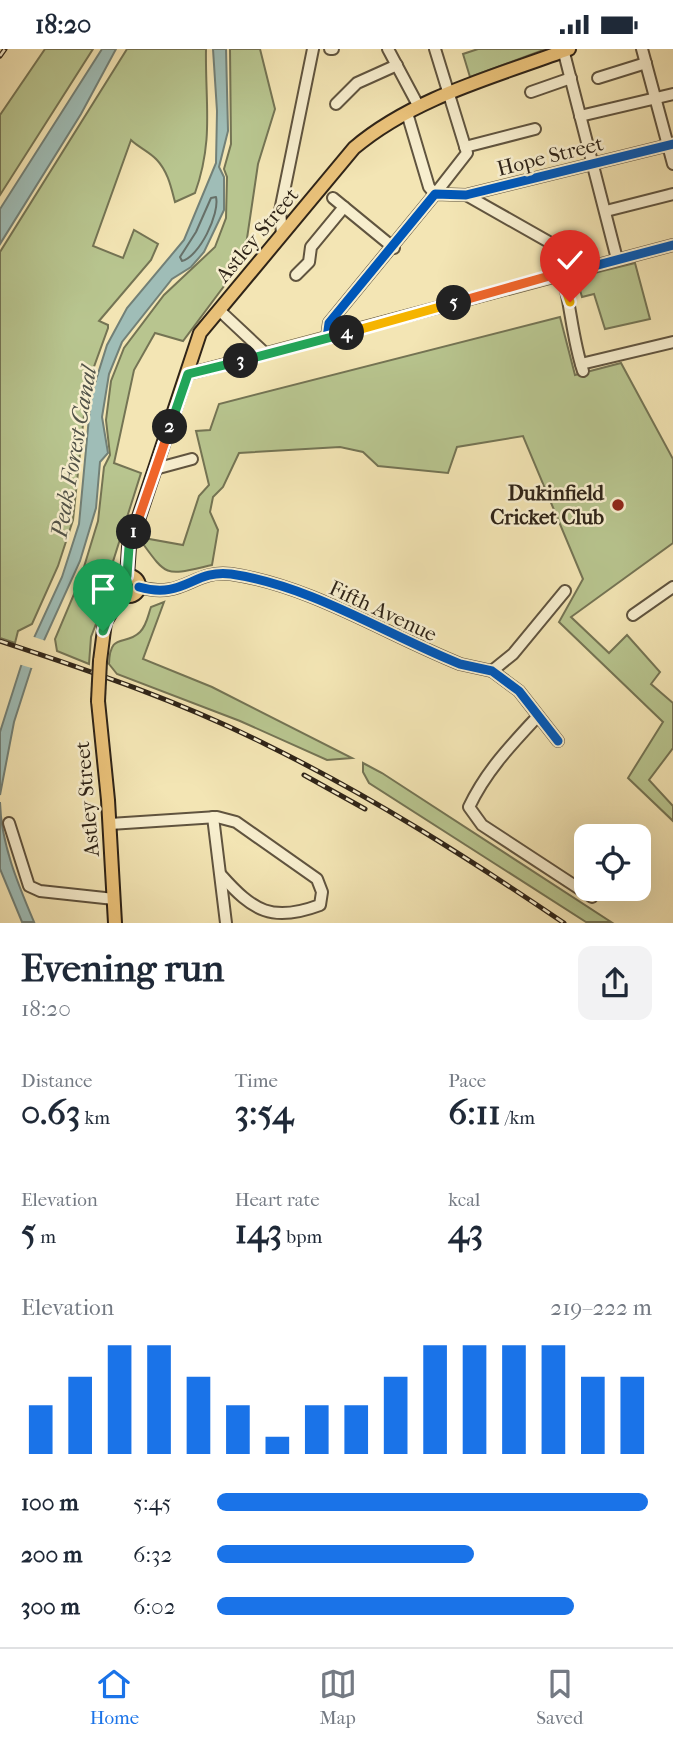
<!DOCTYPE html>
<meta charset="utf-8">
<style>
:root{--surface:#fff;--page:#f2f2f3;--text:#1f2937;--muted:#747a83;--line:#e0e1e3;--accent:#1a73e8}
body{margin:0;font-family:"IM FELL French Canon",serif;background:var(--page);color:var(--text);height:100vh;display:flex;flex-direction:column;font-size:26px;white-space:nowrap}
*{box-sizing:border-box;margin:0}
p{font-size:23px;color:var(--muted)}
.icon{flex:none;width:38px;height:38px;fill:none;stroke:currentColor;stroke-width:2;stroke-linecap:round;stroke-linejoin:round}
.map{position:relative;height:874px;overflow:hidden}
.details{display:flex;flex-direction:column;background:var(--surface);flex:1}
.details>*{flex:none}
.tools{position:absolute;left:574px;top:775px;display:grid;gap:14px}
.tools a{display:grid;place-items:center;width:77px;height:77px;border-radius:14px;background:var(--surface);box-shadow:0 7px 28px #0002;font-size:35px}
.pin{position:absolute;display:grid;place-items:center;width:60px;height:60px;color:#fff;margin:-72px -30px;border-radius:50% 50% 50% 0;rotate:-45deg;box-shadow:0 0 7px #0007}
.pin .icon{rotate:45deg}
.km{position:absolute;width:35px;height:35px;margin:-18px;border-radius:50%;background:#222;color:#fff;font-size:19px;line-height:35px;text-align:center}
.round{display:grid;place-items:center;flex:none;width:74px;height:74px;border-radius:14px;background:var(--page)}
.overview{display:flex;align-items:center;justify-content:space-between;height:119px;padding:0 21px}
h1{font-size:38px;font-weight:700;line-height:52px}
.stats{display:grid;grid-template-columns:repeat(3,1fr);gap:10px;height:119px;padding:7px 21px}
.stats div{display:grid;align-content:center}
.stats b{font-size:35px;font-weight:700}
.stats small{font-size:19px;font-weight:400}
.stats p{font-size:19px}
.chart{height:196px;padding:14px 21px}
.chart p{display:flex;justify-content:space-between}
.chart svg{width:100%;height:126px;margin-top:7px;stroke:var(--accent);stroke-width:6}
ul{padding:0 21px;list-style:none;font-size:23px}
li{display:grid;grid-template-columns:112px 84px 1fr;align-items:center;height:52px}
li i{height:18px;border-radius:9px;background:var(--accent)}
.status{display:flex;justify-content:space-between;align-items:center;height:49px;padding:0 35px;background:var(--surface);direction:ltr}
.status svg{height:19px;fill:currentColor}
.tab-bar{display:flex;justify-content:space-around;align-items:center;height:98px;border-top:2px solid var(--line);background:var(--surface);font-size:19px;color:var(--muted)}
.tab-bar a{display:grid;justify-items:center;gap:4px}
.tab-bar .on{color:var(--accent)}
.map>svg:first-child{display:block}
.green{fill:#b8c58f;stroke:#747454;stroke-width:2}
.water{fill:#9fbdb7;stroke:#728077;stroke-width:2}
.pier{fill:#f3e5b4}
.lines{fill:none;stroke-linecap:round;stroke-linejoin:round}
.shore{stroke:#677068;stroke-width:2}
.minor-casing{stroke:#60543f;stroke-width:14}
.major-casing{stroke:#2f2418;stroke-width:16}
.minor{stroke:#f7eece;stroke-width:10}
.major{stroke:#eac27a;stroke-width:12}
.rail-casing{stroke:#2f2418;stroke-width:5}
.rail{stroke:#f7eece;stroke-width:2.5;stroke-dasharray:8;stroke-linecap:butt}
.major-bridge-casing{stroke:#2f2418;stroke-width:16;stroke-linecap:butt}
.major-bridge{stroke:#eac27a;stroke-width:12}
.cycleway-casing{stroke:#f7eece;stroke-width:13}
.cycleway{stroke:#0057b8;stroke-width:9}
.split-1-casing{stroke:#fff;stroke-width:14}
.split-2-casing{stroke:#fff;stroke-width:14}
.split-3-casing{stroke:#fff;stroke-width:14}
.split-4-casing{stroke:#fff;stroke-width:14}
.split-5-casing{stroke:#fff;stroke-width:14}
.split-6-casing{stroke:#fff;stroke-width:14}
.split-7-casing{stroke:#fff;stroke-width:14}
.split-1{stroke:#22a559;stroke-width:9}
.split-2{stroke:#f0652b;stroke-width:9}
.split-3{stroke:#22a559;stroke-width:9}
.split-4{stroke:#22a559;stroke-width:9}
.split-5{stroke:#f5b400;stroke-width:9}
.split-6{stroke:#f0652b;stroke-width:9}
.split-7{stroke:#f5b400;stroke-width:9}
.poi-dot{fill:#8f2418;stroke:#f7eece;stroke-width:2.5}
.labels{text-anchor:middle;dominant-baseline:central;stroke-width:5;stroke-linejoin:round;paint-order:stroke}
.street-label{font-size:21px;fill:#2f2418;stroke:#f7eece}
.poi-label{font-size:21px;font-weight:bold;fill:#2f2418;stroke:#f7eece;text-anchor:end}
.water-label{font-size:23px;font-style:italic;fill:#515248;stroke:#f7eece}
</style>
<div class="status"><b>18:20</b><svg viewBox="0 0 49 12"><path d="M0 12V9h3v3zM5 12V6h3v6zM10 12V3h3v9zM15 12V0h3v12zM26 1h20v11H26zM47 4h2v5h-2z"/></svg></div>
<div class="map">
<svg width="673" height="874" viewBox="0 0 673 874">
<rect width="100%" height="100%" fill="#f3e5b4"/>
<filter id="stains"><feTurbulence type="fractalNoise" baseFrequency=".00286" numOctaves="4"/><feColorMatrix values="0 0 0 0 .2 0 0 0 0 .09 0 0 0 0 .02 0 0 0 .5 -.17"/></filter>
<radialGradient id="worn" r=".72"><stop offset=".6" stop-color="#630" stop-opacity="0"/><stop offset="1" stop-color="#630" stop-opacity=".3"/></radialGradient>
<g class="green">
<path d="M45,0H93L0,146V66Z"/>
<path d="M127,0H206C205,54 214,91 195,144L175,153C171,138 168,123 157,111C150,103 138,98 131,91L93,197L123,209L134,181L158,195L151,211L99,272L108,276V279L87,337L73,471L58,517L32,575L18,582L15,594L0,589V203Z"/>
<path d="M230,0H260L275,60L258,115L245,203L236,221L183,292L155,284L134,321L114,414L141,424L110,522L107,546L91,588L89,615L57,602L55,590L80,531L98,472L104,418L110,406L106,371L111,332L124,299L164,246L215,198L226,169L227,128L224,120L231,95Z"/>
<path d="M478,0H546L470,28L463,5Z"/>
<path d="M635,214L650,270L605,280L594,245L582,248L580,241L573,243L570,230Z"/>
<path d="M560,268L575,326L621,314L673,410V494L571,568L609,604L627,586L660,623L651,635L673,654V699L649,731L673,757V772L628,729L663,673L559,573L583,530L523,387L457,398L448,424L378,417L363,403L340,398L239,404L223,438L213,448L210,463L218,481L212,516C163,527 168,529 138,488L183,496L199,447L209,436L196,382L210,381L219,355Z"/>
<path d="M164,553L143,610L212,638L352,709L327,711L240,672L117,625L109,615C110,582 125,598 140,583C147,576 148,566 151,558Z"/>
<path d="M363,714L382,724L611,873H586L369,734L363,723Z"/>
</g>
<g class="water">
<path d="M102,0H116L81,65L0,195V160Z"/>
<path d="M213,0H226L228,82L219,118L224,128V161L204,203L191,218L172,230L122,293L109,325L102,368L108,404L100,413L96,459L80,512L31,620L14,673L0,746V683L21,617L62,528L79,475L91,347L107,296L127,259L184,191L216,114L217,62Z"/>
<path d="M0,753C1,795 18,835 34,873H22L0,820Z"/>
</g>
<path class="pier" d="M31,587L49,593L35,620L18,615Z"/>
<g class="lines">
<path class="shore" d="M216,148C220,165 199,208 182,212L180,208L196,183L211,149Z"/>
<defs>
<g id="minor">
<path d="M330,0H333"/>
<path d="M388,0L419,58"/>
<path d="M563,0L617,210"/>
<path d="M642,0L673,115"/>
<path d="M598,29L646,14"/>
<path d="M531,43L571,29"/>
<path d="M336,55L357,34L397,16"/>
<path d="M407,64L429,138L435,145L467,104L435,0"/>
<path d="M580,67L673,45"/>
<path d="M465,98L535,80"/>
<path d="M466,146L572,206L580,218"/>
<path d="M333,149L394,199"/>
<path d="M606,162L673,145"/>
<path d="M282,185L280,162L313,0"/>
<path d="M562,224C571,257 572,289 583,322"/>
<path d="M296,226L309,213L311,198L344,158"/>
<path d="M219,261L266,305"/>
<path d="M327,289L329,274L435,145L466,146L673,95"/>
<path d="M581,315L673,293"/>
<path d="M188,325L673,196"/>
<path d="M155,420L192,410"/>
<path d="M139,538C184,551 193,520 231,525C312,537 385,585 460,615L492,622L519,642L558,692"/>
<path d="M633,566L673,538"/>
<path d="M492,622L513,605L565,542"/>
<path d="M538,667C511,696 486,722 469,758L482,776L592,848"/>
<path d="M213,768L226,874"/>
<path d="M9,774L29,837L40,842L114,850"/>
<path d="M110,775L217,768L236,773L317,830L322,843L320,856C272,874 253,862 221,826"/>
</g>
<g id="major">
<circle cx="129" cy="537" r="10"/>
<path d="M127,527L129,498L200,284L354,99C414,48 497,27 569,0"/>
<path d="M100,612L105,573L122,545"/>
<path d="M98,652L108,751L115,874"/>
</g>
</defs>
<use href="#minor" class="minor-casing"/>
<use href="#major" class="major-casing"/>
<use href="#minor" class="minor"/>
<use href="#major" class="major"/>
<defs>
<g id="rail">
<path d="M0,7L5,0"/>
<path d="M0,592C91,622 182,653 267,696C371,747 468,809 564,874"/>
<path d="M304,726L365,760"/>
</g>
</defs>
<use href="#rail" class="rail-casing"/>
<use href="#rail" class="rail"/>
<defs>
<path id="major-bridge" d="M98,652L100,612"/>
</defs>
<use href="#major-bridge" class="major-bridge-casing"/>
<use href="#major-bridge" class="major-bridge"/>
<defs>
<g id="cycleway">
<path d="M327,289L329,274L435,145L466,146L673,95"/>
<path d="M188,325L673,196"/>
<path d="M139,538C184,551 193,520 231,525C312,537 385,585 460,615L492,622L519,642L558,692"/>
</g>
</defs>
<use href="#cycleway" class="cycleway-casing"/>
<use href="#cycleway" class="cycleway"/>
</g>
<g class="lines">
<defs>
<path id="split-1" d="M103,582L111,560L122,545L119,536L127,527L129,498L134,483"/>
<path id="split-2" d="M134,483L170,378"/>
<path id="split-3" d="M170,378L188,325L241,312"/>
<path id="split-4" d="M241,312L347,284"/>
<path id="split-5" d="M347,284L454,254"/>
<path id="split-6" d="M454,254L560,224"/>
<path id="split-7" d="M560,224L570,253"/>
</defs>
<use href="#split-1" class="split-1-casing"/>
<use href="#split-2" class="split-2-casing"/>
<use href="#split-3" class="split-3-casing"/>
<use href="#split-4" class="split-4-casing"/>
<use href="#split-5" class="split-5-casing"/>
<use href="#split-6" class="split-6-casing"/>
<use href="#split-7" class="split-7-casing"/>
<use href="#split-1" class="split-1"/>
<use href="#split-2" class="split-2"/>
<use href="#split-3" class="split-3"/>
<use href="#split-4" class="split-4"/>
<use href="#split-5" class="split-5"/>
<use href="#split-6" class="split-6"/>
<use href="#split-7" class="split-7"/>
</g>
<circle class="poi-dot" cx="618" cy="456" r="7"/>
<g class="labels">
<g class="street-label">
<text transform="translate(550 107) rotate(-14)">Hope Street</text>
<text transform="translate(257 186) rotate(-50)">Astley Street</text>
<text transform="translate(383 562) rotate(25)">Fifth Avenue</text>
<text transform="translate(87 750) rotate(-95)">Astley Street</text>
</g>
<g class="poi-label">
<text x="604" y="444">Dukinfield<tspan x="604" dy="24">Cricket Club</tspan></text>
</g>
<g class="water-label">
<text transform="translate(74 403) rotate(-80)">Peak Forest Canal</text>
</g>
</g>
<rect width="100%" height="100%" filter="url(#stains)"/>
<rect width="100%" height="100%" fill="url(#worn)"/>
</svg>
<div class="tools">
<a><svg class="icon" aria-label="locate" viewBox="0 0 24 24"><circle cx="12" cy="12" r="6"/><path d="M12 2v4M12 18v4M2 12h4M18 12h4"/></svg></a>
</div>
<div class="pin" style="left:103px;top:582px;background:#1e9e55"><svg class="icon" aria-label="arrive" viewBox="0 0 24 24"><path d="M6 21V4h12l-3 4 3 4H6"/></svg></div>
<div class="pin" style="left:570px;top:253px;background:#d93025"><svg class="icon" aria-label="check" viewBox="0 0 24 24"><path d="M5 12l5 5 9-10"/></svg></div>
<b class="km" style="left:134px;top:483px">1</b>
<b class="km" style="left:170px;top:378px">2</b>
<b class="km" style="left:241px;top:312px">3</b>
<b class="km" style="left:347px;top:284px">4</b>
<b class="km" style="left:454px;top:254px">5</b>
</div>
<section class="details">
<div class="overview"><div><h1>Evening run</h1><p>18:20</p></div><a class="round"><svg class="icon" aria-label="share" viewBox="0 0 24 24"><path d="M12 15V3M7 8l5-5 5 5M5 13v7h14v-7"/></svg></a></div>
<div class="stats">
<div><p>Distance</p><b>0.63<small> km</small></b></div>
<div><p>Time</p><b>3:54</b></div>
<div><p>Pace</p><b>6:11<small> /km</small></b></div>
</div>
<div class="stats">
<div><p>Elevation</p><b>5<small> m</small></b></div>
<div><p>Heart rate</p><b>143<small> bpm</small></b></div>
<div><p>kcal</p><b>43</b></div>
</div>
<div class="chart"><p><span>Elevation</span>219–222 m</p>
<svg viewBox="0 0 160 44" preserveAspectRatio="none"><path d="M5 44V27M15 44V17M25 44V6M35 44V6M45 44V17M55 44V27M65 44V38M75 44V27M85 44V27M95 44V17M105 44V6M115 44V6M125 44V6M135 44V6M145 44V17M155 44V17"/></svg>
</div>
<ul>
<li><b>100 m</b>5:45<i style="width:99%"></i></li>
<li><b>200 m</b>6:32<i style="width:59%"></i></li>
<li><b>300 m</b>6:02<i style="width:82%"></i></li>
</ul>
</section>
<nav class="tab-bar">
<a class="on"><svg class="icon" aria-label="home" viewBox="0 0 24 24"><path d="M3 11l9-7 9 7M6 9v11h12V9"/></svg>Home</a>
<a><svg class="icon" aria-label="map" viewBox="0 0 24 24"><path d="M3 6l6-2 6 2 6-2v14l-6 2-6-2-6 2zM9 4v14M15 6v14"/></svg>Map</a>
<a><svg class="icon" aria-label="saved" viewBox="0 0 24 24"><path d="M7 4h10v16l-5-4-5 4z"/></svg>Saved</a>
</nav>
